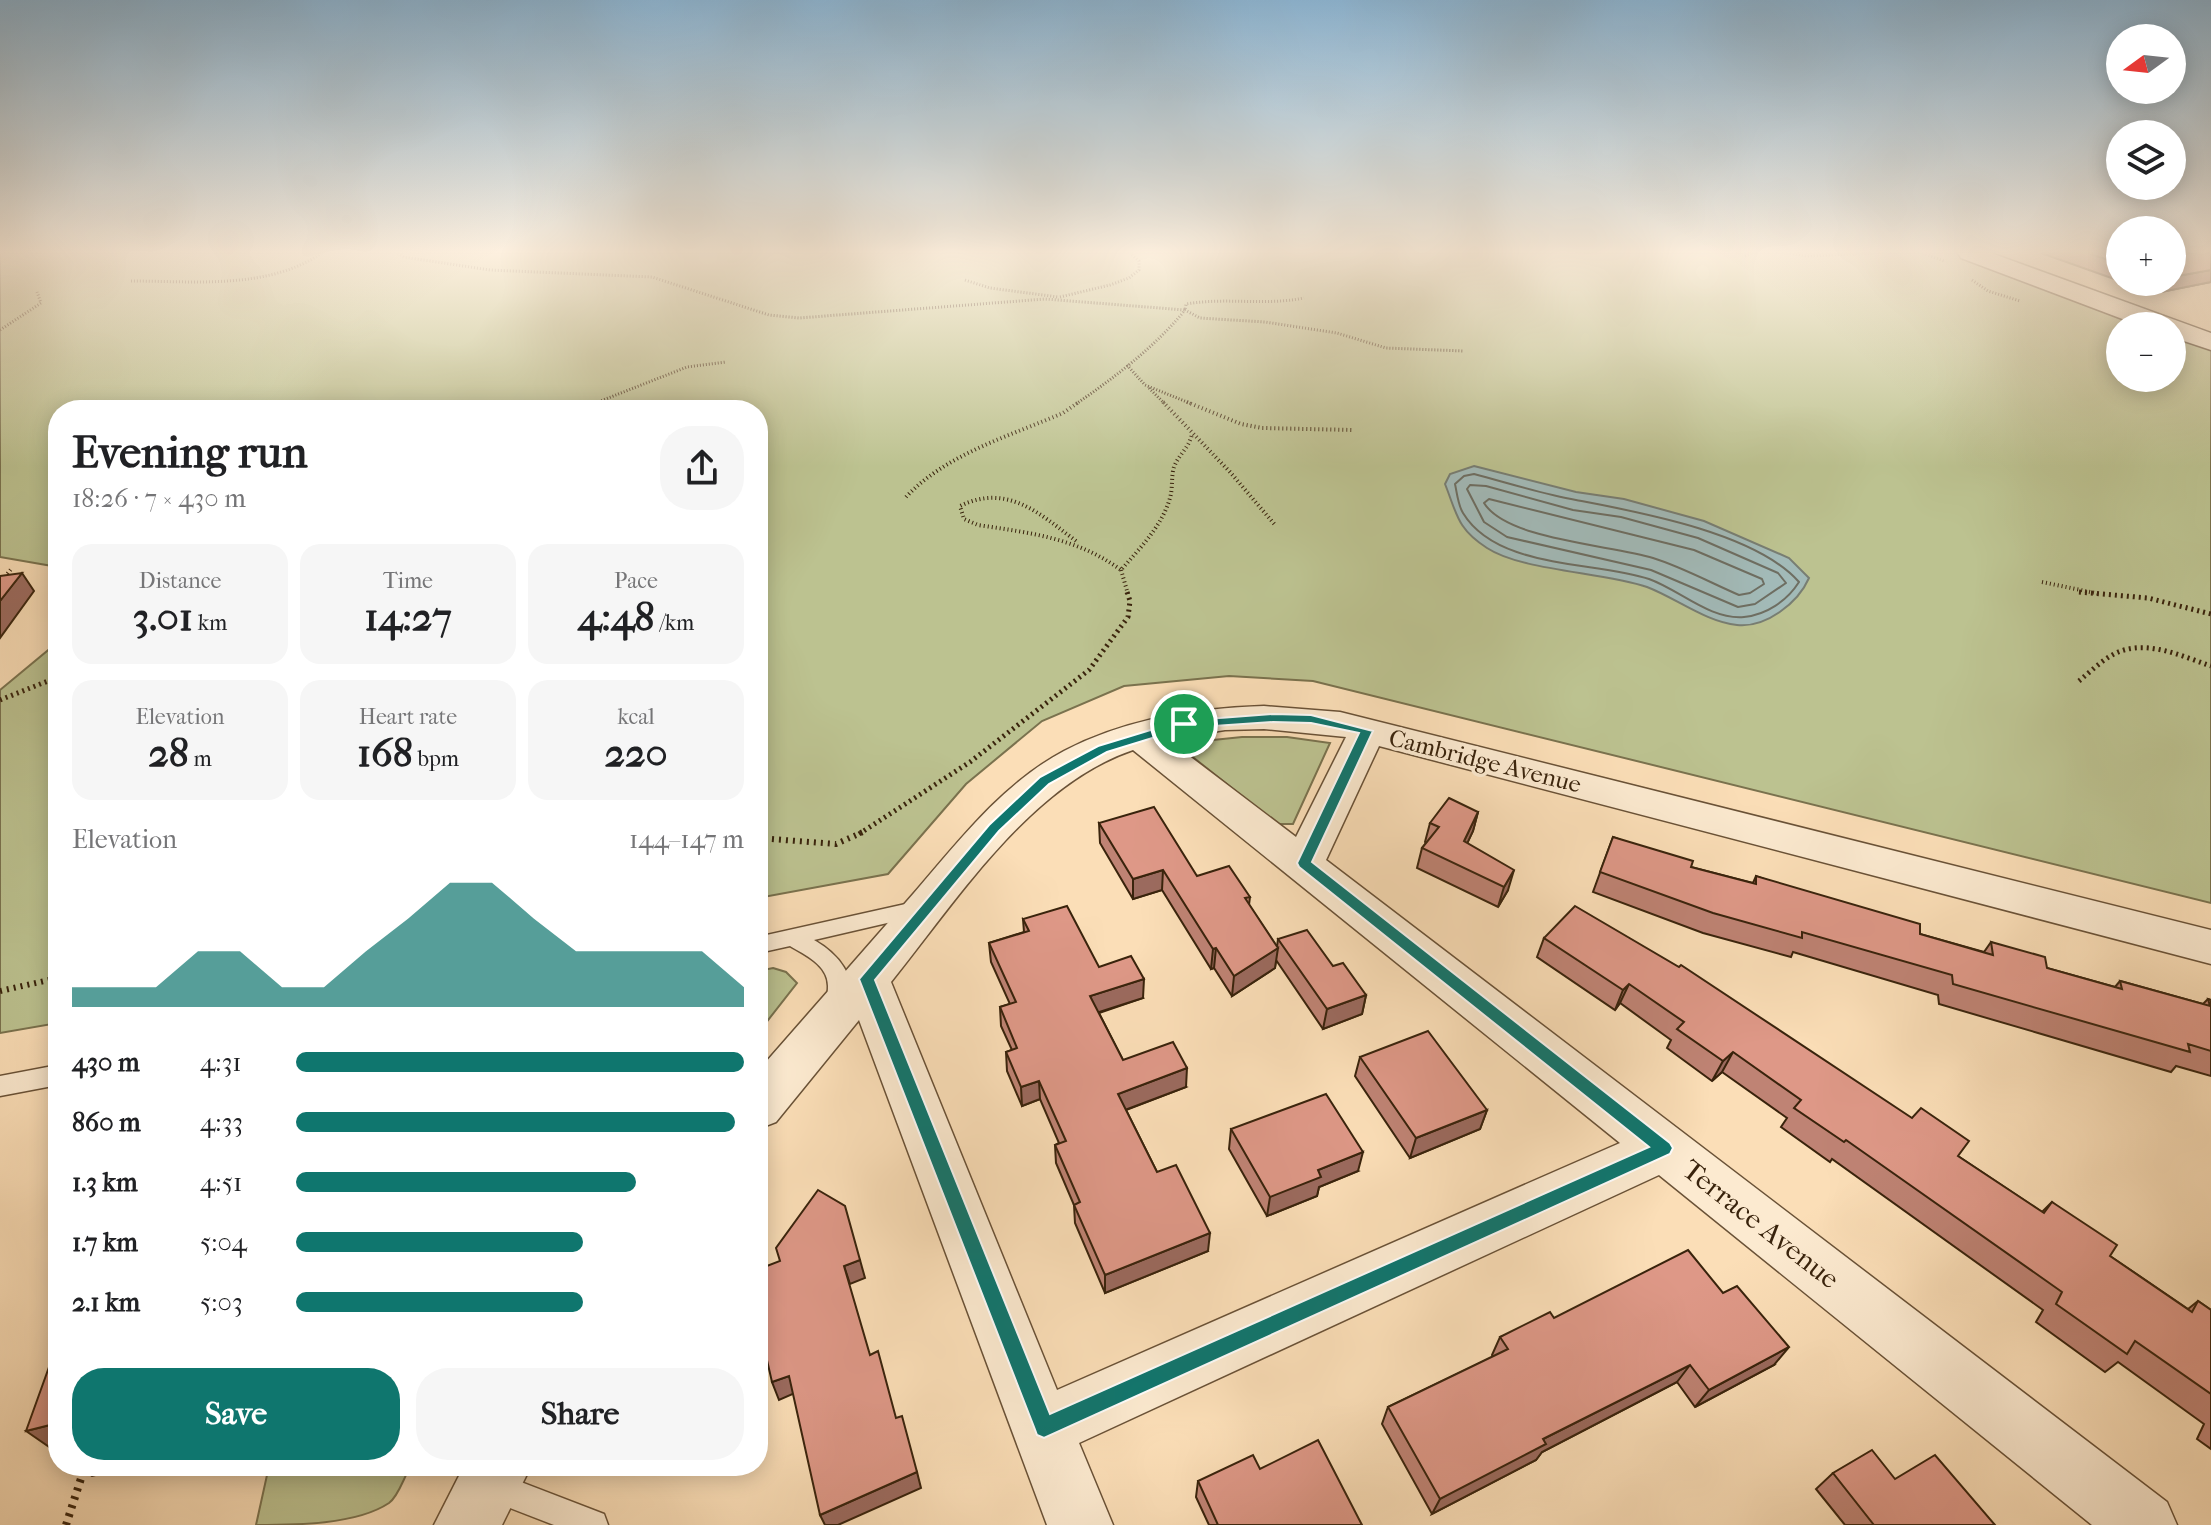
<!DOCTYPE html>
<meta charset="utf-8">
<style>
:root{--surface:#fff;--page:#f6f6f6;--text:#202124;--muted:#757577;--accent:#0f766e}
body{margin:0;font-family:"IM FELL French Canon",serif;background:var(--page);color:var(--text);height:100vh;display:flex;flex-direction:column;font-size:30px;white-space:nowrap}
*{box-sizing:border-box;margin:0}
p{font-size:26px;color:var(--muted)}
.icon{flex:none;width:44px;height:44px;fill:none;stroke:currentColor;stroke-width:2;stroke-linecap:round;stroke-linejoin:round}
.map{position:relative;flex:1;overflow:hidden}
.details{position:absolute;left:48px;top:400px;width:720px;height:1076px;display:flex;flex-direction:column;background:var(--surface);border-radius:32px;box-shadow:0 4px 20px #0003}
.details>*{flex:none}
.needle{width:52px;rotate:255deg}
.buttons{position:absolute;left:2106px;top:24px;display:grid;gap:16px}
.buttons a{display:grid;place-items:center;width:80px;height:80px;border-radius:50%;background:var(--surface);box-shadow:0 4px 20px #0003;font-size:40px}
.pin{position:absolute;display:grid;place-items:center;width:68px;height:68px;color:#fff;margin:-34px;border:4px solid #fff;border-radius:50%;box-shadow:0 2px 8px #0007}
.round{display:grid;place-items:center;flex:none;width:84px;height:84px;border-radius:32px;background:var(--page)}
.overview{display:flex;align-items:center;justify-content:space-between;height:136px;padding:0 24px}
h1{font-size:44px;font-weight:700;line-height:60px}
.metrics{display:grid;grid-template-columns:repeat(3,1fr);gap:12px;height:136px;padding:8px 24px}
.metrics div{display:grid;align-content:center;border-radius:20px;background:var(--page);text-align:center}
.metrics b{font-size:40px;font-weight:700}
.metrics small{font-size:22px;font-weight:400}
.metrics p{font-size:22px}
.chart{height:224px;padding:16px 24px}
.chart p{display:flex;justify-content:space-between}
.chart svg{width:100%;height:144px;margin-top:8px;fill:var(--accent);opacity:.7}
.cta{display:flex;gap:16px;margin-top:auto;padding:16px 24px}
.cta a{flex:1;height:92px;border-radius:32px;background:var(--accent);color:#fff;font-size:32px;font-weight:700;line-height:92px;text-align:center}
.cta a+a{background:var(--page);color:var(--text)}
ul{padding:0 24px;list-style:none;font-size:26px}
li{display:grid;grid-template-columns:128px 96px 1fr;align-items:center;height:60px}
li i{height:20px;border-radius:10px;background:var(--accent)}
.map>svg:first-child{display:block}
.green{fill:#bcc290;stroke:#7a724e;stroke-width:2}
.water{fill:#a2bab8;stroke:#787e73;stroke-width:2}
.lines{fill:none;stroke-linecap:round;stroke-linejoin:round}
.shore{stroke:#6e6e62;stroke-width:2}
.lane-casing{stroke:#6a5237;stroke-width:3}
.street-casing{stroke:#6a5237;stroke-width:3}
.secondary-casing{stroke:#39230c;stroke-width:3}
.path-far4{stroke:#39230c;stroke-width:3;stroke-dasharray:1 2;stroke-linecap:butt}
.path-far3{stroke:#39230c;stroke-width:4;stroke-dasharray:1 3;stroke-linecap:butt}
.path-far2{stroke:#39230c;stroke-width:5;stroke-dasharray:2 4;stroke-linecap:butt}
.path-far1{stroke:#39230c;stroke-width:6;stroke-dasharray:2 5;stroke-linecap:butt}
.path{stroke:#39230c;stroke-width:8;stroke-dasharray:3 6;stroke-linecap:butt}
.lane{fill:#fcead0;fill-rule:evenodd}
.street{fill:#fcead0;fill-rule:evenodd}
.secondary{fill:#fcead0;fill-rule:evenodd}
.wall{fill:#bf8374;stroke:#39230c;stroke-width:2}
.shaded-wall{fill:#9b6a5e;stroke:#39230c;stroke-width:2}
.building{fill:#de9887;stroke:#39230c;stroke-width:2}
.route{fill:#0f766e;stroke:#fff;stroke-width:2;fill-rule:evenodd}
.labels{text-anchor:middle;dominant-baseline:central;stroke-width:7;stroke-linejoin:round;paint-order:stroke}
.street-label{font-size:24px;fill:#39230c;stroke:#fcead0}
.near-street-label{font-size:28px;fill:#39230c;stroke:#fcead0}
</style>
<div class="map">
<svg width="2211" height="1525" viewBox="0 0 2211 1525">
<rect width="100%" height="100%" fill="#fbdeb7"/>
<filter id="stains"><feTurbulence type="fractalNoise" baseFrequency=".0025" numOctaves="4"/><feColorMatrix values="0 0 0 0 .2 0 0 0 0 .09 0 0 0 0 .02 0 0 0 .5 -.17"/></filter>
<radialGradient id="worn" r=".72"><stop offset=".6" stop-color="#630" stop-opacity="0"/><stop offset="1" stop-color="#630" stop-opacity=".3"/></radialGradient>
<g class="green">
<path d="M0,253H1967L2169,326H2120V378H2172V327L2211,341V903L1313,681L1229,676L1124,686L1042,721L966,784L888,874L758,898V410H58V567L0,557Z"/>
<path d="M58,642V1023L0,1033V690Z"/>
<path d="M1242,737H1287L1330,743L1293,824H1277L1189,754L1194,742Z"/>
<path d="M773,968L786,972L797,983L758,1033V971Z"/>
<path d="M269,1466H411C404,1476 399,1496 389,1503C356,1525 295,1525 256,1525Z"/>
</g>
<path class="water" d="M1474,466L1576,492L1624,499L1704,521L1789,558L1809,578C1798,603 1766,628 1737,625C1706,622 1676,598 1647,587C1604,572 1522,571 1487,548C1457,529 1457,514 1445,484L1450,474Z"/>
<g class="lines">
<g class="shore">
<path d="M1474,474C1508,483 1542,494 1576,500C1639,512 1756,533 1799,582C1787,601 1766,615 1744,617C1710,620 1680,590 1649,579C1593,561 1497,569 1463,513C1458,505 1457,493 1455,484L1464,476Z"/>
<path d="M1470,485L1486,486L1573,510L1621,517L1698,538L1778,573L1786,583L1755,604L1738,607L1651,570L1507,537L1484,522L1467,489Z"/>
<path d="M1489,499L1694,550L1762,579L1764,584L1750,593L1739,595C1711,583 1682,567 1653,558C1611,545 1507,540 1484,503Z"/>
</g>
<defs>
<g id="lane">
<path d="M919,901L926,904L929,909L926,914L814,940C837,953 860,978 846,1005L838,1008L830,1005C826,998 828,995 828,986C828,965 805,955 790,946L758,953V937Z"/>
<path d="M58,1065V1085L0,1096V1076Z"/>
<path d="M495,1472L604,1514L608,1525H554L484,1498L480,1487L484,1476Z"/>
</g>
<g id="street">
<path d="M1264,706L1340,712L2211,930V964L1379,746L1326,860L2167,1502L2177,1525H2092L1659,1175L1079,1443L1113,1525H1047L859,1020L776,1122L758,1129V1071C810,1012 862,952 914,893C959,841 1002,784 1064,751C1125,719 1195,708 1264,706ZM1264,729L1346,737L1296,837L1167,739L1225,730ZM1133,750L1620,1143L1057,1390L891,982C957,900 1030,785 1133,750Z"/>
<path d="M464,1466H531L502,1525H434Z"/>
</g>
<path id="secondary" d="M1958,253H1991L2211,333V350L2172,337V326H2141L1961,258Z"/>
</defs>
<use href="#lane" class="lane-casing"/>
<use href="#street" class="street-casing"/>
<use href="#secondary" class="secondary-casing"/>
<g class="path-far4">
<path d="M398,253L404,257L490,270L652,277L769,315L799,318L1045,299L1185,310L1186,304C1227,297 1263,306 1304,298"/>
<path d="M1787,253L1807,256L1874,253"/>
<path d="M1923,253L1944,261"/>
<path d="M1745,256L1752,253"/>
<path d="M965,280L990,288L1058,297"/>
<path d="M1972,280L1988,291L2020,301"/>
<path d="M131,281C195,281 267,290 322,253"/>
<path d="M1060,297L1110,285L1129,278L1139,270V261L1130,253"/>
<path d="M0,330L41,303L37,292"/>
<path d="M1127,365L1145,385L1192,404"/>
<path d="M1149,388L1165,404"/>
<path d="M337,402L345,404"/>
<path d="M593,404L687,367L726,362"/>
<path d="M1076,404C1115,377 1155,347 1185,310L1200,318L1265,322L1337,333L1386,348L1464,351"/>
</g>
<g class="path-far3">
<path d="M337,402L370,410"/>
<path d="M1163,402L1230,472L1276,526"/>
<path d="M1187,402L1241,424L1262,428L1353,430"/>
<path d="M577,410L598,402"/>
<path d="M906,497C946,454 1010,436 1063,413L1079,402"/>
<path d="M1076,541C1039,513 1007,483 960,506L964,519L978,525C1031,533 1077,538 1121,570C1140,548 1162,526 1170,498C1173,488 1171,476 1174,467C1179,454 1189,448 1192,434"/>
<path d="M1121,570L1128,594"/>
<path d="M2042,582L2100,594"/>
<path d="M0,583L12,568"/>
</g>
<g class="path-far2">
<path d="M2079,592L2148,598L2211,614"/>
<path d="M2079,681C2090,672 2101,661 2114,654C2145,638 2181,656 2211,666"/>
<path d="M0,700L58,677"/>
<path d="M859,834L970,762L1089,670L1128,617L1130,601L1127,592"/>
</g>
<g class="path-far1">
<path d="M758,838L836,844L863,832"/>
<path d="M0,991L58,978"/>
</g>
<path class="path" d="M66,1525L85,1466"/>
<use href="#lane" class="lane"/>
<use href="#street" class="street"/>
<use href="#secondary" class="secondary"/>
</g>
<g class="wall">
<path d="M2041,253H2120V281Z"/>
<path d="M2211,253V282L2156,293L2124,282H2172Z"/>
<path d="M1478,812L1473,831L1467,843L1508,890L1498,907L1417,868L1422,848L1426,843L1425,842L1430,823Z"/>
<path d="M1099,823L1197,876L1250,897L1249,905L1277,947L1278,939L1333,966L1366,995L1362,1014L1323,1029L1276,960L1275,968L1232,996L1214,968L1211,969L1162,890L1133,899L1100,843Z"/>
<path d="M1613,837L1691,867L1753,883L1756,876L1920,934L1984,952L1991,942L2047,968L2115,987L2120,981L2203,1004L2208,999L2211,1000V1076L2176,1066L2171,1072L2038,1033L1939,1004L1938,995L1793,952L1791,957L1703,933L1593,892Z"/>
<path d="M1023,919L1099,967L1143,998L1099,1013L1123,1060L1186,1087L1126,1110L1157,1172L1208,1251L1105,1293L1075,1223L1074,1205L1056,1163L1055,1145L1059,1143L1040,1099L1022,1106L1007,1071L1006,1052L1012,1050L1001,1026L1000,1007L1010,1004L991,962L989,943L1024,932Z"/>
<path d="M1544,938L1958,1156L2042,1212L2052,1202L2110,1256L2188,1309L2198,1301L2211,1310V1449L2197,1439L2204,1424L2118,1362L2105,1372L2036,1322L2043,1310L1832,1159L1830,1162L1781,1127L1787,1118L1722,1072L1712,1081L1667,1048L1671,1040L1620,1003L1615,1010L1537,957Z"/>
<path d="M1360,1057L1487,1110L1480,1129L1410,1158L1355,1076Z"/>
<path d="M1231,1129L1358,1171L1319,1187L1317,1196L1267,1216L1229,1149Z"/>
<path d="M1554,1318L1774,1365L1695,1407L1677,1382L1542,1452L1536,1460L1432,1514L1382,1424L1388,1407L1493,1357L1492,1355L1500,1337Z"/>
<path d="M1260,1469L1362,1525H1209L1196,1497L1198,1481Z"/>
<path d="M1833,1473L1895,1479L1995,1525H1845L1816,1489Z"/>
</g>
<g class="shaded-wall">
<path d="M2211,270V282L2156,293L2163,282H2172V277Z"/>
<path d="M22,573L34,591L0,638V601Z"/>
<path d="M1478,812L1473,831L1459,861L1464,841Z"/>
<path d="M1163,870L1162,890L1133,899V879Z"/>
<path d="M1514,870L1508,890L1498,907L1504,887Z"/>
<path d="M1216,948L1214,968L1211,969L1213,949Z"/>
<path d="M1278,948L1275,968L1232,996L1234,976Z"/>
<path d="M1144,979L1143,998L1090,1015V996Z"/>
<path d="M1629,984L1620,1003L1615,1010L1623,990Z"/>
<path d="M1366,995L1362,1014L1323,1029L1327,1009Z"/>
<path d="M1733,1052L1722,1072L1712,1081L1723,1061Z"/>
<path d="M1187,1068L1186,1087L1117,1113L1118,1094Z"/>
<path d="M1039,1081L1040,1099L1022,1106L1021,1087Z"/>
<path d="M1487,1110L1480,1129L1410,1158L1416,1138Z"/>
<path d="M1363,1152L1358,1171L1319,1187L1317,1196L1267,1216L1270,1197L1318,1170Z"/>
<path d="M1210,1233L1208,1251L1105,1293V1275Z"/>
<path d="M860,1260L865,1278L850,1284L844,1266Z"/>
<path d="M1789,1347L1774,1365L1695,1407L1709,1390Z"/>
<path d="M1690,1365L1677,1382L1542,1452L1536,1460L1432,1514L1440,1499L1543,1439Z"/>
<path d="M789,1376L795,1393L779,1400L772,1382Z"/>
<path d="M58,1423V1453L26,1431Z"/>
<path d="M77,1466H132L92,1476Z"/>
<path d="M917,1472L921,1488L838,1525H825L820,1515Z"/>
</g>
<g class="building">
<path d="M2088,253H2120V264Z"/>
<path d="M2172,253H2211V270L2172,277Z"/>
<path d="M22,573L0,601V576Z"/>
<path d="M1449,798L1478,812L1464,841L1514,870L1504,887L1422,848L1439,827L1430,823Z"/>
<path d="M1154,807L1197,876L1229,866L1250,897L1245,898L1278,948L1234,976L1216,948L1213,949L1163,870L1133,879L1099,823Z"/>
<path d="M1613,837L1693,861L1691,867L1756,884V876L1920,924V934L1993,955L1991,942L2045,957L2047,968L2122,989L2120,981L2210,1006L2208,999L2211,1000V1051L2188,1044L2190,1052L1953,984L1952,975L1802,932V938L1713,913L1600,872Z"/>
<path d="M1067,906L1099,967L1131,956L1144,979L1090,996L1123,1060L1173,1042L1187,1068L1118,1094L1157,1172L1176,1165L1210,1233L1105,1275L1074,1205L1080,1202L1055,1145L1066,1141L1039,1081L1021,1087L1006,1052L1017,1048L1000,1007L1016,1002L989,943L1029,931L1023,919Z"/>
<path d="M1575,906L1679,967L1681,965L1912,1118L1921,1108L1969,1141L1958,1156L2044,1213L2052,1202L2117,1245L2110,1256L2192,1312L2198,1301L2211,1310V1394L2135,1341L2127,1354L2056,1304L2062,1292L1846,1140L1844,1142L1794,1108L1801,1100L1733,1052L1723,1061L1677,1029L1684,1022L1629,984L1623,990L1544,938Z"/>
<path d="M1307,930L1333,966L1343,963L1366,995L1327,1009L1278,939Z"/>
<path d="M1428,1031L1487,1110L1416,1138L1360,1057Z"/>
<path d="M1326,1094L1363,1152L1318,1170L1321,1177L1270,1197L1231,1129Z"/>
<path d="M818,1190L845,1206L860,1260L844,1266L870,1355L878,1351L896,1418L902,1416L917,1472L820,1515L789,1376L772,1382L758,1321V1271L759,1269L780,1261L776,1248Z"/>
<path d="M1688,1250L1723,1293L1737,1286L1789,1347L1709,1390L1690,1365L1543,1439L1546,1444L1440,1499L1388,1407L1508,1349L1500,1337L1550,1312L1554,1318Z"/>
<path d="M58,1342V1423L26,1431Z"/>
<path d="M1318,1440L1362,1525H1218L1198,1481L1253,1455L1260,1469Z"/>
<path d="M1872,1450L1895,1479L1935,1455L1995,1525H1874L1833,1473Z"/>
</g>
<linearGradient id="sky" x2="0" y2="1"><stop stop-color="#8cb6d5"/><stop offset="0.54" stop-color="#fdf0df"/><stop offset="1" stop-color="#fdf0df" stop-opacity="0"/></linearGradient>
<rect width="2211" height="467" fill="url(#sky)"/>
<path class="route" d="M1273,714L1311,715L1373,731L1312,862L1670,1143L1673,1148L1670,1154L1044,1438L1037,1435L1034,1427L859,979L989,825L1040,777L1098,746L1180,721ZM1273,722L1311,723L1359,733L1297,863L1299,867L1649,1147L1050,1414L875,980L999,831L1049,784L1107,752L1185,728Z"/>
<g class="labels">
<g class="street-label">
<text transform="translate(1485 761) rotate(14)">Cambridge Avenue</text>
</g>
<g class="near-street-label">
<text transform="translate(1761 1224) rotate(38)">Terrace Avenue</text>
</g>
</g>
<rect width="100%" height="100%" filter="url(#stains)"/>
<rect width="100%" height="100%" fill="url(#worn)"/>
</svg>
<div class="buttons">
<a><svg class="needle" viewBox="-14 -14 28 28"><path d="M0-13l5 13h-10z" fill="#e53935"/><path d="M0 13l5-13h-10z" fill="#757577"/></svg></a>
<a><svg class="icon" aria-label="layers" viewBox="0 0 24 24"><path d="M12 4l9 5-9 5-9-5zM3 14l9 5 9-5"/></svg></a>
<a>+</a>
<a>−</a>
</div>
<div class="pin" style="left:1184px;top:724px;background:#1e9e55"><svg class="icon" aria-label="arrive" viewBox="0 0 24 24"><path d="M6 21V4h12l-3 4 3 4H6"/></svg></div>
<section class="details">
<div class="overview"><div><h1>Evening run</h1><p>18:26 · 7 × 430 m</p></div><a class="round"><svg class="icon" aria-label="share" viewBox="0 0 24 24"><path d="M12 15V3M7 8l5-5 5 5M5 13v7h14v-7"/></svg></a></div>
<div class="metrics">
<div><p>Distance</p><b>3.01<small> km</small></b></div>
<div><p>Time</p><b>14:27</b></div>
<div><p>Pace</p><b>4:48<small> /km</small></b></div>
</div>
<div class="metrics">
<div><p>Elevation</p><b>28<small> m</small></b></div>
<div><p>Heart rate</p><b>168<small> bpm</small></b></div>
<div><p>kcal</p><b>220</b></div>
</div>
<div class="chart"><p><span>Elevation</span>144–147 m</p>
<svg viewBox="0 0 160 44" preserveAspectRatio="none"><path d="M0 44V38L10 38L20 38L30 27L40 27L50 38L60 38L70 27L80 17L90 6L100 6L110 17L120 27L130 27L140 27L150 27L160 38V44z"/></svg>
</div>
<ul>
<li><b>430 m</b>4:31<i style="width:100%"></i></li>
<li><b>860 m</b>4:33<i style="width:98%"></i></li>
<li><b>1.3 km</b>4:51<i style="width:76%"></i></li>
<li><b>1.7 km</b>5:04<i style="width:64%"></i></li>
<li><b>2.1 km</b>5:03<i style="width:64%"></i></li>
</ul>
<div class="cta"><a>Save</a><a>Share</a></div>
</section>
</div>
